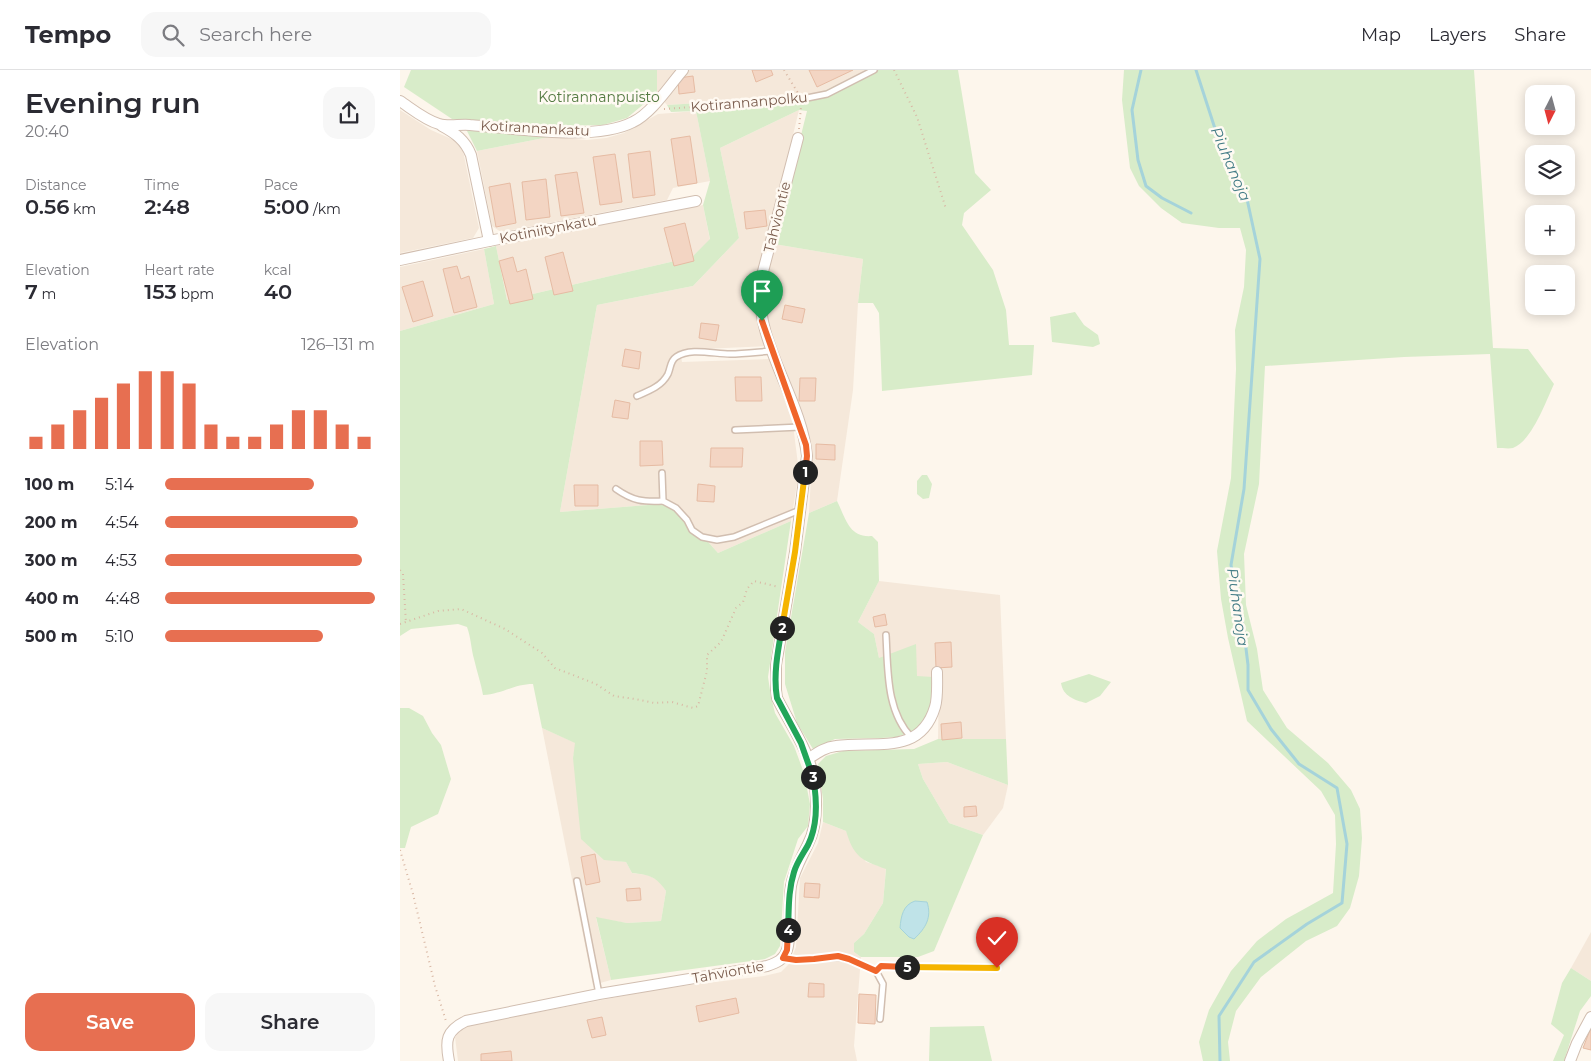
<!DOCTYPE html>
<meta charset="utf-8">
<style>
:root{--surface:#fff;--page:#f7f7f7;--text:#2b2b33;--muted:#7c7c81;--line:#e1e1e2;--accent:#e76f51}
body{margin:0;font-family:Montserrat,sans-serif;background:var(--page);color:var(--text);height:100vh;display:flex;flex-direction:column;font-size:19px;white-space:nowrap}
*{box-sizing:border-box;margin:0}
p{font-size:16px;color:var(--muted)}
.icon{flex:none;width:28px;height:28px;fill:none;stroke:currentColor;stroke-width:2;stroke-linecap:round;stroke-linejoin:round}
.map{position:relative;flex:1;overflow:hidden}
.sheet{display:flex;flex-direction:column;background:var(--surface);width:400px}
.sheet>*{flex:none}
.needle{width:32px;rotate:186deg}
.tools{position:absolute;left:1125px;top:15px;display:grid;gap:10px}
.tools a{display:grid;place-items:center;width:50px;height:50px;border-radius:10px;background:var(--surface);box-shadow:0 2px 12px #0003;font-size:25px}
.pin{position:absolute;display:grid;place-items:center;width:42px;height:42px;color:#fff;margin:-51px -21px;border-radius:50% 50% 50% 0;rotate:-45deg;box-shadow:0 0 5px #0007}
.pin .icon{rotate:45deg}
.km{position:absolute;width:25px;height:25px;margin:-12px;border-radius:50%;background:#222;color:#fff;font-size:14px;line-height:25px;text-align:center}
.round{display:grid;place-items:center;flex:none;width:52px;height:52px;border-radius:15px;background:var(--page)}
.overview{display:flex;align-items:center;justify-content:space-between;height:85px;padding:0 25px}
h1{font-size:28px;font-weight:600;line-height:38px}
.stats{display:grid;grid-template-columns:repeat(3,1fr);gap:8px;height:85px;padding:5px 25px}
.stats div{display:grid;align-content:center}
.stats b{font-size:21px;font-weight:600}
.stats small{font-size:14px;font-weight:400}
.stats p{font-size:14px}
.chart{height:140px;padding:10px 25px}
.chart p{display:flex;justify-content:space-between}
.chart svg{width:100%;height:90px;margin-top:5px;stroke:var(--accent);stroke-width:6}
.action{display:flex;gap:10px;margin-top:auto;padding:10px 25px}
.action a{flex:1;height:58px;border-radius:15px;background:var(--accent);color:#fff;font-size:20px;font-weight:600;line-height:58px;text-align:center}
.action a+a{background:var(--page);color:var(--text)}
ul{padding:0 25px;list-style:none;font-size:16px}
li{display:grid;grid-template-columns:80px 60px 1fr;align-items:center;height:38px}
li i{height:12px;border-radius:6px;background:var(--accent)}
header{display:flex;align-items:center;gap:30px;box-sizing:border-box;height:70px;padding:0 25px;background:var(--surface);border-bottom:1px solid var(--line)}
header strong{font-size:24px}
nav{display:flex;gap:28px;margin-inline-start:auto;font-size:18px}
.search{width:350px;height:45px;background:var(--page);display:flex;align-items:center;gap:12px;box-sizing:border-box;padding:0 18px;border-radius:15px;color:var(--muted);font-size:19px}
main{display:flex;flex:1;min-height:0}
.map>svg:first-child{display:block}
.residential{fill:#f5e8da}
.green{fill:#d8ecc9}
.water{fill:#bfe3e8;stroke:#a5d3da}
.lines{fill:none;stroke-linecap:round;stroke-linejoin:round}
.stream{stroke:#a5d3da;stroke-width:3}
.building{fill:#f3d5c3;stroke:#e6bba3}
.service-casing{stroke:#d1beb0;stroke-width:8}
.minor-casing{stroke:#d1beb0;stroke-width:12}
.path{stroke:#d9b8a5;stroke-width:2;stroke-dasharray:1 4;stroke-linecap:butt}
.service{stroke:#fff;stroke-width:5}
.minor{stroke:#fff;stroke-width:10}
.split-1-casing{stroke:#fff;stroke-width:10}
.split-2-casing{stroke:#fff;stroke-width:10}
.split-3-casing{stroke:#fff;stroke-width:10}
.split-4-casing{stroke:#fff;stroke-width:10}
.split-5-casing{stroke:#fff;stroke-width:10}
.split-6-casing{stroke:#fff;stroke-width:10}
.split-1{stroke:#f0652b;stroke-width:6}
.split-2{stroke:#f5b400;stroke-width:6}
.split-3{stroke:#22a559;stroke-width:6}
.split-4{stroke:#22a559;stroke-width:6}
.split-5{stroke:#f0652b;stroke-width:6}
.split-6{stroke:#f5b400;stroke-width:6}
.labels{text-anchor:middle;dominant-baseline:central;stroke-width:5;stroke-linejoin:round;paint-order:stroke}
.park-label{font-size:14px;fill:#537a41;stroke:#fffaf3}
.street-label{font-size:14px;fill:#7a5c4d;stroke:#fffaf3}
.water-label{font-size:15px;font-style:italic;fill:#437c86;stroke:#fffaf3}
</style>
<header>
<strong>Tempo</strong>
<div class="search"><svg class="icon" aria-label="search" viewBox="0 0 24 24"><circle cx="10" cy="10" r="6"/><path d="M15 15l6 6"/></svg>Search here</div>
<nav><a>Map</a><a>Layers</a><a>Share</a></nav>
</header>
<main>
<section class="sheet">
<div class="overview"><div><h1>Evening run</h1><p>20:40</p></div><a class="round"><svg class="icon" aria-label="share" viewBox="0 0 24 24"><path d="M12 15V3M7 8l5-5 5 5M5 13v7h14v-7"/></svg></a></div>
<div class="stats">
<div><p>Distance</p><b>0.56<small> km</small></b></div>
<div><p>Time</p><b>2:48</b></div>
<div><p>Pace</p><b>5:00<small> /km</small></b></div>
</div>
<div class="stats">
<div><p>Elevation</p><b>7<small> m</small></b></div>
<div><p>Heart rate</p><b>153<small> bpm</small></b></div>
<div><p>kcal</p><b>40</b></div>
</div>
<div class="chart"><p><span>Elevation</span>126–131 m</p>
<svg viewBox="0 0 160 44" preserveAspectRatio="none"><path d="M5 44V38M15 44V32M25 44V25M35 44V19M45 44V12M55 44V6M65 44V6M75 44V12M85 44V32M95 44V38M105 44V38M115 44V32M125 44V25M135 44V25M145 44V32M155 44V38"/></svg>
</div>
<ul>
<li><b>100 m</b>5:14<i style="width:71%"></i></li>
<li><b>200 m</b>4:54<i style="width:92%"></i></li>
<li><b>300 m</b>4:53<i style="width:94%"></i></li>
<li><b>400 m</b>4:48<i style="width:100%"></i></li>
<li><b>500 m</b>5:10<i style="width:75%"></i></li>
</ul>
<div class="action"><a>Save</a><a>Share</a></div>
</section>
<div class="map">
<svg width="1191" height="991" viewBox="0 0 1191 991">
<rect width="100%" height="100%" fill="#fdf6ec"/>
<g class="residential">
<path d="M257,0H468L420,23L396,27L267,35L257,23Z"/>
<path d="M0,40L31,60L54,70L63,81L79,158L73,168L0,183Z"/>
<path d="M399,40L353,232L369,276L280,280L282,292L372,289L393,355L399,402L391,451L318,483L273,433L160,442L197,235L293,216L339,168L320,78Z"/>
<path d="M296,41L310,111L273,118L267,130L101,162L92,156L77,81L149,67L187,70L206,68L224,63L258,44Z"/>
<path d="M303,135L310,170L292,187L107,230L96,176Z"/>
<path d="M374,174L463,189L458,233L453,320L437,431L409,443L412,389L362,234Z"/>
<path d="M84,179L94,234L0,261V197Z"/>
<path d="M479,511L600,525L606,669H538L539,607H517L479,588L474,564L458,552Z"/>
<path d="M142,658L176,673L173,688L204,789L226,792L232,803L248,805L259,811L266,821L261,851L227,853L196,848L211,910L193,915Z"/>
<path d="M547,692L608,715L603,738L583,765L549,753L523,709L518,694Z"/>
<path d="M423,752L446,761L466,792L486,798L483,833L464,864L454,873V882L461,887L454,976L457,991H58L55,967L59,959L72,955L259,919L364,906L381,902L389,894L396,877L400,808L418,773Z"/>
<path d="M1191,862V911L1171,898Z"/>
</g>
<g class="green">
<path d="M11,0H257V23L227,48L203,55L161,56L52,49L4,17Z"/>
<path d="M468,0H558L575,103L591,120L564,143L562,155L593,200L606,240L609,275H634L632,305L482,321L479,243L473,233H458L463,189L374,174L407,41L399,40L320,78L339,168L293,216L197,235L160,442L273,433L318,483L391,451L368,607L371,627L375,643L394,676L404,703L410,734L408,756L398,769L384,812L380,876L375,884L365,889L211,910L196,847L227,853L261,851L266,821C256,806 249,805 232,803L226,792L204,790L181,769L173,688L175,673L142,658L133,614C114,614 102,624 83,625C81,613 77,602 74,589C71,578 71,568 67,557L58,554L11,559L0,566V261L94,234L84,179L96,176L107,230L292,187L310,169L303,135L310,111L296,41L271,42L267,35L396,27L420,23Z"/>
<path d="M724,0H1074L1093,278L1128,279L1154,314C1146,331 1132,371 1113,378C1109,379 1102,378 1097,378L1090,284L1004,287L865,296L859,414L844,484L846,535L857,579L863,620L887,658L928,693L951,720L960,739L962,768L959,806L950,838L937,856L906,871L861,907L836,941L828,972L830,991H803L799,972L809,940L831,901L857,871L886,849L933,823L936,774L935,745L921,721L847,651L828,568L821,529L817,481L831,408L836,299L835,260L844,217L846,180L840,158H819L782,153L761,138L739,116L730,98L722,30Z"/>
<path d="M66,59L149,67L77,81Z"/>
<path d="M675,242L684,255L698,265L700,274L693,277L652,272L650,247Z"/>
<path d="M522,405H527L532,414L529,428L523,429L517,424V411Z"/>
<path d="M437,431C446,449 449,468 472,466L478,472L479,511L458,552L474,564L479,588L516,574L517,606L533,607L530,639L522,655L514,661L496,667L481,668L435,669L413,679L397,653L385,614V582L409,443Z"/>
<path d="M689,604L711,612L700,626L686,633C674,630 663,626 661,613Z"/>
<path d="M0,638H9L23,646L32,663L41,675L51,709L38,744L11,757L5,778H0Z"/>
<path d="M538,669H606L608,715L547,692L518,694L523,709L549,753L583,765L534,881L518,887H461L454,882V873L464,864L483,833L486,799C461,790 454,787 446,761L423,752V729L418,694L426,686L443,681L514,679Z"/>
<path d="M1171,898L1191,911V926L1180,941L1164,991H1153L1164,965L1151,954L1162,913Z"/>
<path d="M584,956L592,991H529L530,957Z"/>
</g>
<path class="water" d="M515,831L527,832C532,847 526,858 514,869L509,867L500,858C501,846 503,835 515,831Z"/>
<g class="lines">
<g class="stream">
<path d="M741,0L732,40L738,90L746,116L762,128L791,143"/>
<path d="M796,0L819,71L847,129L860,189L844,419L831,495L844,562L848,595V620L871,659L899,694L937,718L947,774L942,833L907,854L854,892L819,946L820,991"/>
</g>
</g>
<g class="building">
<path d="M352,0H371L373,5L356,12Z"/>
<path d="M409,0H453L417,17Z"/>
<path d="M293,6L295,22L279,24L278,8Z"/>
<path d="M290,66L297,113L278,116L271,69Z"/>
<path d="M250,81L255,125L233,128L228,84Z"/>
<path d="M215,84L222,132L200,135L193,87Z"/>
<path d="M177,102L184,143L161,146L155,105Z"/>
<path d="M146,109L150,147L126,150L122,112Z"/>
<path d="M110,113L116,153L96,157L89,117Z"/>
<path d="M365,140L367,156L346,159L344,142Z"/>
<path d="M285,153L294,191L274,196L264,158Z"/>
<path d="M163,182L173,221L154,225L145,187Z"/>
<path d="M113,187L117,202L126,199L133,229L110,234L99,191Z"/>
<path d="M57,196L61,209L69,206L77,237L54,243L43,199Z"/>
<path d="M23,211L33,246L13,252L2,217Z"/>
<path d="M385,235L405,239L402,253L382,249Z"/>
<path d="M301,253L319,255L316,271L299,268Z"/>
<path d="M225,279L241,282L239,299L222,296Z"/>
<path d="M335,307H361L362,331H336Z"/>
<path d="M400,308H416L415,331H399Z"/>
<path d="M215,330L230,333L228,349L212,347Z"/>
<path d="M240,371H262L263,395L240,396Z"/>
<path d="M416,374L435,375V390L416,389Z"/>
<path d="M311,378H343L342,397H310Z"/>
<path d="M298,414L315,416L314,432L297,431Z"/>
<path d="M174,415H198V436H175Z"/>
<path d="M485,544L487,555L475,557L473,547Z"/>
<path d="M551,572L552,597L536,598L535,573Z"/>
<path d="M561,652L562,668L542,670L541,654Z"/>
<path d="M576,736L577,746L564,747V737Z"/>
<path d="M195,784L200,812L186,815L181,787Z"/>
<path d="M405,813L420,814L419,828L404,827Z"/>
<path d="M240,818L241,830L227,831L226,819Z"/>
<path d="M409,913L424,914V927H408Z"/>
<path d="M459,924L476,925L475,954L458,953Z"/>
<path d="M336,928L339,943L299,952L296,936Z"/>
<path d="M202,947L206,965L192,968L187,950Z"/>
<path d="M1190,960H1191V980L1183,978Z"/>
<path d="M111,981L112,991H81V984Z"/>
</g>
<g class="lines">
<defs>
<g id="service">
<path d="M402,29L427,24L474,0"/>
<path d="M237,326C249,321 262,316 268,304C271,297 270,291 276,287C290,277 314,284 330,284C344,284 358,282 372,281"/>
<path d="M335,360L400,357"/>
<path d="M262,403L263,431L276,438L287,450L292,460L302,467L317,470L334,467L400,440"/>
<path d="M216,419C233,431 243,432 263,431"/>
<path d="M486,565C488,600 486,642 512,668"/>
<path d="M177,811L199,924"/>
<path d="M383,888L396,890L438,887L449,889L476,901L483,914L480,949"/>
</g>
<g id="minor">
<path d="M0,31C12,39 25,50 39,54C48,57 60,54 70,55C113,58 195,72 233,52C252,43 269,16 283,0"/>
<path d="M42,56C55,63 65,70 71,85L89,171"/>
<path d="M0,190L89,171L296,131"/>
<path d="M408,689C417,683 425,677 436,676C474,670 520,687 535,637C538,627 537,613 537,602"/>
<path d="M49,991C45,970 46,961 66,951L199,924L367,896C376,893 384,890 387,880C392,865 388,835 391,816C394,800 401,789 408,774C417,757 417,734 415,715C411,683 391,656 377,628L376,620V595L395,482L407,386C401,326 352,270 361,209L398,68"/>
<path d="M1170,991L1177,973L1191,947"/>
</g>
</defs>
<use href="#service" class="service-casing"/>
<use href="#minor" class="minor-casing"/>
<g class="path">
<path d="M384,0L398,23"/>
<path d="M494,0L517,47L546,139"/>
<path d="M264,39L394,30"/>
<path d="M399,59L401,37"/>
<path d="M0,500L3,504L6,553"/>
<path d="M0,554L38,541L61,539L105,559L142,583L155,598L196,614L214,626L235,629L254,633L272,632L293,638L298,636L307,601V585L321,572L336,538L343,532L347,519L354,511L379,517"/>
<path d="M0,780L13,824L35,916L46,951"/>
<path d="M482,896L597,898"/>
</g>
<use href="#service" class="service"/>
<use href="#minor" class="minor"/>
</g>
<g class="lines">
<defs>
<path id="split-1" d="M362,251L406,375L407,386L405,402"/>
<path id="split-2" d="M382,558L395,482L405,402"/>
<path id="split-3" d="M382,558C378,580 373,605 377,628L401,673L413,707"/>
<path id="split-4" d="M388,860C389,840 388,821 394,802C397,792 403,784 408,775C418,755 417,729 413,707"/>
<path id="split-5" d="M388,860L387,880L383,888L396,890L414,889L438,886L449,889L476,901L481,896L507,897"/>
<path id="split-6" d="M507,897L597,898"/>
</defs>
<use href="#split-1" class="split-1-casing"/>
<use href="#split-2" class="split-2-casing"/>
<use href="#split-3" class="split-3-casing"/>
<use href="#split-4" class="split-4-casing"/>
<use href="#split-5" class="split-5-casing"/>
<use href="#split-6" class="split-6-casing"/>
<use href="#split-1" class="split-1"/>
<use href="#split-2" class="split-2"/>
<use href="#split-3" class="split-3"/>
<use href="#split-4" class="split-4"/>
<use href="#split-5" class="split-5"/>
<use href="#split-6" class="split-6"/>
</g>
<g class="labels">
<g class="park-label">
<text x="199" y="27">Kotirannanpuisto</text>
</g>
<g class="street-label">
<text transform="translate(349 32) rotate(-5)">Kotirannanpolku</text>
<text transform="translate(135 58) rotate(3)">Kotirannankatu</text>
<text transform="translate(377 147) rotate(-76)">Tahviontie</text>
<text transform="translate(148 159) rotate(-11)">Kotiniitynkatu</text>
<text transform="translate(328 902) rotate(-10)">Tahviontie</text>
</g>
<g class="water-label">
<text transform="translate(831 94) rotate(67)">Piuhanoja</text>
<text transform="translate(838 537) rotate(82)">Piuhanoja</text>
</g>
</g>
</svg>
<div class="tools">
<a><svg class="needle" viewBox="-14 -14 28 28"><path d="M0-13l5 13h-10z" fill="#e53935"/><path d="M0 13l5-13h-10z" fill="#7c7c81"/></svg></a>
<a><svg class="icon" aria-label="layers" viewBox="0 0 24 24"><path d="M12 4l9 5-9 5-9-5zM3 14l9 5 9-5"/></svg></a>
<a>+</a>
<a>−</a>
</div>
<div class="pin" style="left:362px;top:251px;background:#1e9e55"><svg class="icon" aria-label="arrive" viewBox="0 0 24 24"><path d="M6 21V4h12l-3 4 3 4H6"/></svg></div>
<div class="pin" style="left:597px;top:898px;background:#d93025"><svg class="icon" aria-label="check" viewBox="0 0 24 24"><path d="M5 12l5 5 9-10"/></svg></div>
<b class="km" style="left:405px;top:402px">1</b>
<b class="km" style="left:382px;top:558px">2</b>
<b class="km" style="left:413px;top:707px">3</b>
<b class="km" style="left:388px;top:860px">4</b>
<b class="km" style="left:507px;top:897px">5</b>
</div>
</main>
